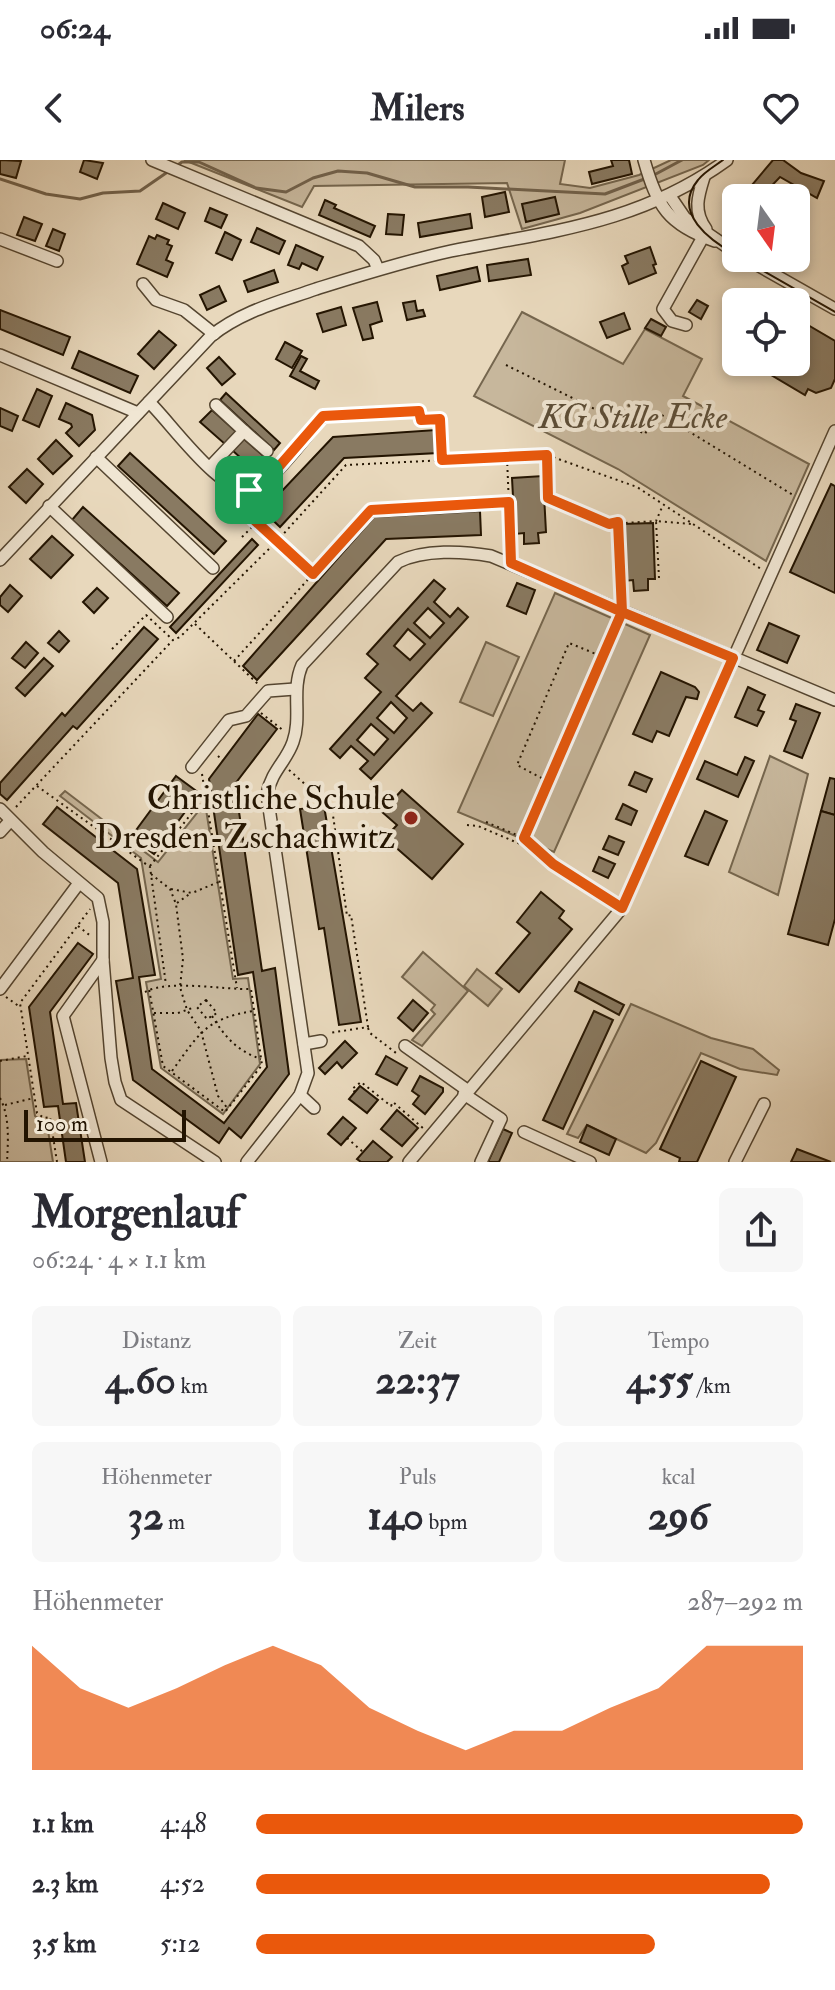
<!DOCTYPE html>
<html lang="de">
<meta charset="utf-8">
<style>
:root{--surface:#fff;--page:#f7f7f7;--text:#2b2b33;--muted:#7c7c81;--accent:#ea580c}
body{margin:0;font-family:"IM FELL Double Pica",serif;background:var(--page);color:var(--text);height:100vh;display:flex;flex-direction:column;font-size:30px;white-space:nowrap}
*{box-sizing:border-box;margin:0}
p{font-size:26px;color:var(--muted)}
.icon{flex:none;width:44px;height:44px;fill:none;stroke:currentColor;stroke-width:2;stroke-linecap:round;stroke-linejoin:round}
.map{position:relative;height:1002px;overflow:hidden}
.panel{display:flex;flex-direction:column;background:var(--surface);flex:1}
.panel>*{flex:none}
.needle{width:52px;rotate:166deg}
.fabs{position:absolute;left:722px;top:24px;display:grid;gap:16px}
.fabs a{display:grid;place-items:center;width:88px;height:88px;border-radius:12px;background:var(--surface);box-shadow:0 4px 12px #0003;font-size:40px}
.scale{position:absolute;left:24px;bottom:20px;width:162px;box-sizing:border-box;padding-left:8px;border:4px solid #231401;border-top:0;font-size:22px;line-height:28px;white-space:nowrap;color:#231401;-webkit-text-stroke:6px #f0e6d3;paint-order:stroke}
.pin{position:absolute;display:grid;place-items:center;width:68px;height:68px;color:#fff;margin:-34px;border-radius:16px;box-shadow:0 4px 12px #0006}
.round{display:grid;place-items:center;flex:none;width:84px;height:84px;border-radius:12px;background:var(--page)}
.headline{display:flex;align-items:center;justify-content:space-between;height:136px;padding:0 32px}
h1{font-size:44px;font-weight:700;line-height:60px}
.stats{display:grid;grid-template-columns:repeat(3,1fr);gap:12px;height:136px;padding:8px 32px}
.stats div{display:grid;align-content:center;border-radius:12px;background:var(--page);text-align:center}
.stats b{font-size:40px;font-weight:700}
.stats small{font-size:22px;font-weight:400}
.stats p{font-size:22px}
.chart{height:224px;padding:16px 32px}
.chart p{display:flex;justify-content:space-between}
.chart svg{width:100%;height:144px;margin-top:8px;fill:var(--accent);opacity:.7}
ul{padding:0 32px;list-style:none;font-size:26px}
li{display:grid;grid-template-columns:128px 96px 1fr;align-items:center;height:60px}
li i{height:20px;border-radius:10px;background:var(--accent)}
.status{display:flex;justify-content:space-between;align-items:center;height:56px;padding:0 40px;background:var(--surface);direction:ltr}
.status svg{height:22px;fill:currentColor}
header{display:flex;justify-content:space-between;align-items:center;height:104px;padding:0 32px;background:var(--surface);font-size:36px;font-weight:700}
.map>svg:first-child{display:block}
.green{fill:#c7b79c;stroke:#75664e;stroke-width:2}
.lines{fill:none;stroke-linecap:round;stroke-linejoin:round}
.stream{stroke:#71614b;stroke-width:3}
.building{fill:#897a62;stroke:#231401;stroke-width:2;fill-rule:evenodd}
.minor-casing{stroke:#544530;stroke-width:14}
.path{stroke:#231401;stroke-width:2;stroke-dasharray:2 4;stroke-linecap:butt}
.minor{stroke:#f0e6d3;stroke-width:11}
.tram{stroke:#231401;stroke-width:2}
.route-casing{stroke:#fff;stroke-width:16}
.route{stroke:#ea580c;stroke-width:10}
.poi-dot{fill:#8f2418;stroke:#f0e6d3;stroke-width:3}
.labels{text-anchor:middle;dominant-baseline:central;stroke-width:8;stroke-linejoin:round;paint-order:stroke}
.park-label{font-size:34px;font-style:italic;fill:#5c4d37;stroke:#f0e6d3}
.poi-label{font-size:34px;fill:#231401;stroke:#f0e6d3;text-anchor:end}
</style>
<div class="status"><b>06:24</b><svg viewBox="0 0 49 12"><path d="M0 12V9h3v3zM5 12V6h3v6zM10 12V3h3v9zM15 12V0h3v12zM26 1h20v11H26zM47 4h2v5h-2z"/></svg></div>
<header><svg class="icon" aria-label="back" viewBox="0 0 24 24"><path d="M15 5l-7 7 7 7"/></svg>Milers<svg class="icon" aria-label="heart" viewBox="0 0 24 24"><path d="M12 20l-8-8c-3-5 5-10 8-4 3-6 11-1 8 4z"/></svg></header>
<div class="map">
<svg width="835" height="1002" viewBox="0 0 835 1002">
<rect width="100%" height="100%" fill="#e8d8bc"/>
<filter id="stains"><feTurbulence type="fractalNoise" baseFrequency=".0025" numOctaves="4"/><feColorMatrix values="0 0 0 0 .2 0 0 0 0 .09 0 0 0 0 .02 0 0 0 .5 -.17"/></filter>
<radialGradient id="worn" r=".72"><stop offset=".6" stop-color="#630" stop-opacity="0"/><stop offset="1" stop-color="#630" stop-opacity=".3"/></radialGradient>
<g class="green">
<path d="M184,0H565L560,24L590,28L639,15L671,0H709L703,5L580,53L522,69L507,23L314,26L302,47Z"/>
<path d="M522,152L623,204L645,169L702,199L683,236L809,304L766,401L618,309L474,236Z"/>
<path d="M555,433L650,475L554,692L458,652Z"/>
<path d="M486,482L519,497L493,556L460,542Z"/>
<path d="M770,596L808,614L778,735L729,712Z"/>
<path d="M65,631L158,702L205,643L233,819L248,818L260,904L223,954L161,908L146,822L161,819L141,698L60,636Z"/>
<path d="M423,792L468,831L422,886L412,880L435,854L431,850L435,845L402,817Z"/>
<path d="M477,809L502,829L488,846L464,826Z"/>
<path d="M631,844L711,878L753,889L779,910L777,915L740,909L701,893L656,983L646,993L587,965L578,978L567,974Z"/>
<path d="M26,899L35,956L47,964L53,1002H0V900Z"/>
</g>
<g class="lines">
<g class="stream">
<path d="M175,7L182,2H199L256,28L286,32L313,18L338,11L367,13L415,27H468L605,34L647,18"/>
<path d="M654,15L682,0"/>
<path d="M0,19L46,34L80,39L103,33L140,31L169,11"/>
</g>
</g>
<g class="building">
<path d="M0,0L21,1L16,18L0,14Z"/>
<path d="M84,0L103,3L97,19L80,12Z"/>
<path d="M611,0H629L632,14L592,24L589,12L613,6Z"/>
<path d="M773,0H783L801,13L824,21L817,38L780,17L760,38H741Z"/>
<path d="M505,32L509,52L485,57L482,37Z"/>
<path d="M555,37L559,54L526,62L522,44Z"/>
<path d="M325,40L336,45L334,48L375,66L370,77L319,55Z"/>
<path d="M163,43L185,53L178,69L156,59Z"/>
<path d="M210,48L227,55L221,68L205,61Z"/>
<path d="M388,54L404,55L402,75L386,74Z"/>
<path d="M470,54L472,68L420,77L418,63Z"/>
<path d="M24,57L42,64L35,81L17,75Z"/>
<path d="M257,68L285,81L279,94L251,82Z"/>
<path d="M53,69L65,74L59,91L46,86Z"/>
<path d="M225,72L241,80L232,100L216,93Z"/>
<path d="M157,75L169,80L167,84L172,86L166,100L173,103L167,117L137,104L149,76L155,79Z"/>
<path d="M296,85L323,97L317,110L302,103L299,109L288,105Z"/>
<path d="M650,87L656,104L653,105L656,113L629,124L622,106L628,103L625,96Z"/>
<path d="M528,99L531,115L489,121L487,105Z"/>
<path d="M477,107L480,121L440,130L437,116Z"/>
<path d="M274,110L278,122L248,132L244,121Z"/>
<path d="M219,126L226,141L207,150L200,135Z"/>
<path d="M697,140L708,146L701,159L689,152Z"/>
<path d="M415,141L417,151L423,150L425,156L407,160L403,143Z"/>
<path d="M377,142L382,161L370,165L373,178L363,180L353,148Z"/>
<path d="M341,147L346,165L323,172L317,154Z"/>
<path d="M0,150L70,177L63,195L0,169Z"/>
<path d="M624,153L630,169L607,178L600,162Z"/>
<path d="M796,158L835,181V219L831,228L816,233L808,229L805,235L749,202H796Z"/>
<path d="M651,159L666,167L661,176L645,168Z"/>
<path d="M159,171L176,185L154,209L138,194Z"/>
<path d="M285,182L302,191L292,208L276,199Z"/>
<path d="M79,191L138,216L130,233L72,208Z"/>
<path d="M301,196L307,199L300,211L319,221L315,229L290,216Z"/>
<path d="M219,197L235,214L222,225L207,208Z"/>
<path d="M37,229L52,236L39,267L23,260Z"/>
<path d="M226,233L280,283L274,290L220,240Z"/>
<path d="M66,243L92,255L95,270L79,286L66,273L72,267L71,264L59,259Z"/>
<path d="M0,248L18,256L12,271L0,266Z"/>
<path d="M212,250L238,273L226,285L200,262Z"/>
<path d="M436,270L438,293L344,298L280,367L263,351L333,277Z"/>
<path d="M243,278L266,298L254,310L232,290Z"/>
<path d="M56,280L72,296L53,314L38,299Z"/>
<path d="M130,293L226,381L214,394L118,306Z"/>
<path d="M27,309L43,324L26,343L9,327Z"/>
<path d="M543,316L546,372L538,373L539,383L524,384V373L515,374L512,318Z"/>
<path d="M831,324L835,326V433L790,412Z"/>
<path d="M83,347L179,433L167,446L72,360Z"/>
<path d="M480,351L481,375L386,379L257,520L243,506L374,357Z"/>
<path d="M653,363L655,419H648V430L634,431L633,420L624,421L622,364Z"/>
<path d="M52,376L73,395L51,418L30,399Z"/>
<path d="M252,379L258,385L176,473L170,467Z"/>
<path d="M434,420L445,429L434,442L450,457L458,448L468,457L396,536L413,551L421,543L432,553L371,619L360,609L368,601L351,586L340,598L330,589L381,532L365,518L378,504L367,494ZM428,448L444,463L430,478L414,463ZM408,469L425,484L410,500L394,486ZM391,542L407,558L394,573L377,558ZM371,564L388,579L374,595L357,580Z"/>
<path d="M517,423L535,430L526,454L507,446Z"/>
<path d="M10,425L22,436L8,452L0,445V437Z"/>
<path d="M97,428L108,438L94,453L83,442Z"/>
<path d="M769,463L799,476L787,503L757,490Z"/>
<path d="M144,467L158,479L77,569L73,566L7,640L0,634V623L62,553L65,556Z"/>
<path d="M59,471L69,481L59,492L48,483Z"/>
<path d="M26,482L38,493L25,508L12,498Z"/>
<path d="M44,498L53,506L25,536L16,528Z"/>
<path d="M661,512L695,527L699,532L697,539L686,537L669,576L657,571L652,582L633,574Z"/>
<path d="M748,527L765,535L758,550L764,552L757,566L735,557Z"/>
<path d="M796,544L820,553L802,598L784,591L796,561L790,559Z"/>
<path d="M258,554L277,569L235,624L262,811L275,808L289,914L241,978L229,968L219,983L133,920L116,821L133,818L118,723L43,664L57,647L137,709L155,815L139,817L152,909L224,963L267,907L253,812L238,815L209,619Z"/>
<path d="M745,597L754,601L738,637L697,619L705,601L737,615Z"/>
<path d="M635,612L652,619L646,632L629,625Z"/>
<path d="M176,616L199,633L154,694L131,677Z"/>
<path d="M830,618L835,619V655L821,651Z"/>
<path d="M402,630L463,684L432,719L385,678L397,665L382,652Z"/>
<path d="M623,644L637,651L631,665L616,659Z"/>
<path d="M324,646L361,862L339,865L324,768L319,769L300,649Z"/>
<path d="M705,651L727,661L708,705L685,696Z"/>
<path d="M821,651L835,655V759L828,785L788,774Z"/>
<path d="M609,676L624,682L618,695L603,689Z"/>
<path d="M599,697L615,704L608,718L593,711Z"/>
<path d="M541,732L564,751L559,758L572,769L519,832L496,813L530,773L517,762Z"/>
<path d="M78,783L93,794L50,852L63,944L76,943L85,1002H66L58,946L44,947L29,847Z"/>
<path d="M579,822L624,845L619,855L575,831Z"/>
<path d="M413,840L428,853L413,871L398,858Z"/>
<path d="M594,851L613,860L563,969L543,960Z"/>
<path d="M345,881L357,893L342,908L337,902L325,914L319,908Z"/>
<path d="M386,896L407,908L397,925L376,914Z"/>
<path d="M701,901L736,917L697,1002H679L680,998L660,989Z"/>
<path d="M420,916L443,928V932L425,954L413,944L419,936L412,931Z"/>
<path d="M360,926L378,940L367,953L349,939Z"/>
<path d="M397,950L418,968L402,986L381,969Z"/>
<path d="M343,957L356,968L341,985L328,974Z"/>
<path d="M587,965L616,979L609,995L580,982Z"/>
<path d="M503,969L512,973L499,1002H488Z"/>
<path d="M373,981L392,997L387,1002H361L357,999Z"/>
<path d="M797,989L831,1002H791Z"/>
</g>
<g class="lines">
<defs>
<g id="minor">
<path d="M152,0L359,86L374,100L378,109"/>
<path d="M644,0C657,46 668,65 715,81"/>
<path d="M704,17C698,36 693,51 706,69"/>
<path d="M670,36L685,58L736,93"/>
<path d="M0,79L57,101"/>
<path d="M745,98L835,149"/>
<path d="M143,124L156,140L184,150L214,174"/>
<path d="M686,165L672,161L663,149L703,77"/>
<path d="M0,195L138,253"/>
<path d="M149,242C169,260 225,342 255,328C275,319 307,275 323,256L419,251"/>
<path d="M244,271L267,291"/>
<path d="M96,297L213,408"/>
<path d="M210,307L244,271L216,245"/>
<path d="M49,346L167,457"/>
<path d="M0,400L211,176C242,151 279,142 316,129C361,115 405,101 451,91C553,71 640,63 727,0"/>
<path d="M192,607L229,560L246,556L268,531L295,529"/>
<path d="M0,649L43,692L98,738L103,762V800L111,898L115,922L121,940L215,1002"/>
<path d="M0,672L10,661"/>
<path d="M0,829L79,723"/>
<path d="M304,884L321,881"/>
<path d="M405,886L467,930"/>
<path d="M464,934L501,959L481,1002"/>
<path d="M300,935L314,948"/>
<path d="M524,972L590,1002"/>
<path d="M101,1002L63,856L103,800"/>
<path d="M247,1002L300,935L308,913L267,634C272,610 286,602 293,582C302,557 291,530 302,505L398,402C424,389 463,391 491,396L835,540"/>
<path d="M409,1002L622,748L835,271"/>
<path d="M735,1002L764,944"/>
</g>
</defs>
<use href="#minor" class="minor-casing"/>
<g class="path">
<path d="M506,205L645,274L657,252L793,335"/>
<path d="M426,259H440L441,298"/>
<path d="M547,295L548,338L609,364L656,361L663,345"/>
<path d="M507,298L511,392"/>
<path d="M250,339L251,357L313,413"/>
<path d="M618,362L621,437"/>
<path d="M242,377L256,363"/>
<path d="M659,418L656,361L692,364"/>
<path d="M195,464L260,526"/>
<path d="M112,489L146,455L172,479"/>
<path d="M234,501L371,350L509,342"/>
<path d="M261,553L284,571"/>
<path d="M218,596L223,601"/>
<path d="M289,610L332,648L347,756L351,755L368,867L329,873"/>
<path d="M202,614L237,828"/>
<path d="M547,621L517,605L569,483L601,496"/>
<path d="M37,626L150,707L166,825"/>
<path d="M16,647L173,480L180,477L277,381L346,305L547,295L637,327L761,409"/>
<path d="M486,662L524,678L553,704L611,741"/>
<path d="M467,665L478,666L539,692"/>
<path d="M524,678L617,462"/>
<path d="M150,706L206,635"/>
<path d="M151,714L170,729L176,744L183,799L180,827L187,850L201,871L218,936L228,949"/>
<path d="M171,729L192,733L221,721"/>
<path d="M177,743L191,733"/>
<path d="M78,766L92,777"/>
<path d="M145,832C169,819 223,830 251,829L262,905L225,952L163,906L149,829"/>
<path d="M6,837L20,847"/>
<path d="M206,840L217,853L207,859L197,847Z"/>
<path d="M154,853H178L195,847"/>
<path d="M212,856C225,877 237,891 261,899"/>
<path d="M368,868L370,873L396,893"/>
<path d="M0,901L27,896"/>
<path d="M172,911C199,874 205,859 253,851"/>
<path d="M355,932L352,929L361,922L391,946L393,942L424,969"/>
<path d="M0,938C10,957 8,981 7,1002"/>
<path d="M5,945L34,938"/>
<path d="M347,978L363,992"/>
<path d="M57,1002L50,957L44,958L37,953L20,843L90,749"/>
</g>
<use href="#minor" class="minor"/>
<g class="tram">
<path d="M723,0C715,6 704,12 698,20C671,53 711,81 736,95"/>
<path d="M741,98L835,152"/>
</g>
</g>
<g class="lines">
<defs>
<path id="route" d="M249,330L251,357L313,414L371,350L509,342L511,403L622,452L524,678L553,704L622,748L733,498L622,452L618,362L609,364L548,338L547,295L442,300L440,259L421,260L419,251L323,256L269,318L249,330"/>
</defs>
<use href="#route" class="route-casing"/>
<use href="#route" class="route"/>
</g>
<circle class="poi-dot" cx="411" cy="658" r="8"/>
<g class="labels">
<g class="park-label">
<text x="633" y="257">KG Stille Ecke</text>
</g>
<g class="poi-label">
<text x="395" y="638">Christliche Schule<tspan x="395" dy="39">Dresden-Zschachwitz</tspan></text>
</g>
</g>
<rect width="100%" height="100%" filter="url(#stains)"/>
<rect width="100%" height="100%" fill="url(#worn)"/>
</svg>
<div class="fabs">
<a><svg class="needle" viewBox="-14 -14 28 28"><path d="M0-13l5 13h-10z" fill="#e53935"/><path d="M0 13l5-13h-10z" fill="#7c7c81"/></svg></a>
<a><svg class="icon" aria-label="locate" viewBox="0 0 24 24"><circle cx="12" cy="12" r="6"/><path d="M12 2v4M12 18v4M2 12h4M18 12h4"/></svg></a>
</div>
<div class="scale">100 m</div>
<div class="pin" style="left:249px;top:330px;background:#1e9e55"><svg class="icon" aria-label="arrive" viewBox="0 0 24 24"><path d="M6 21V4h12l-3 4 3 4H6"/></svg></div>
</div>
<section class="panel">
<div class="headline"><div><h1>Morgenlauf</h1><p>06:24 · 4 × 1.1 km</p></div><a class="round"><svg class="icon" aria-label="share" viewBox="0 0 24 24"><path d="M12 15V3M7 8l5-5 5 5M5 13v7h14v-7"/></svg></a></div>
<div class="stats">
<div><p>Distanz</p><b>4.60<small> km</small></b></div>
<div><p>Zeit</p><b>22:37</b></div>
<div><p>Tempo</p><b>4:55<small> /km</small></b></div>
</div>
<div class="stats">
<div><p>Höhenmeter</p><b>32<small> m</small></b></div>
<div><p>Puls</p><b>140<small> bpm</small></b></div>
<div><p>kcal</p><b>296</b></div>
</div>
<div class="chart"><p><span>Höhenmeter</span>287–292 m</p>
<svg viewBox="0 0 160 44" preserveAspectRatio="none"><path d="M0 44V6L10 19L20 25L30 19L40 12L50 6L60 12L70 25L80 32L90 38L100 32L110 32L120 25L130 19L140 6L150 6L160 6V44z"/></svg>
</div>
<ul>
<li><b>1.1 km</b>4:48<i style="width:100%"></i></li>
<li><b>2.3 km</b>4:52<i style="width:94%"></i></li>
<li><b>3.5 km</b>5:12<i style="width:73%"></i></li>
</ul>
</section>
